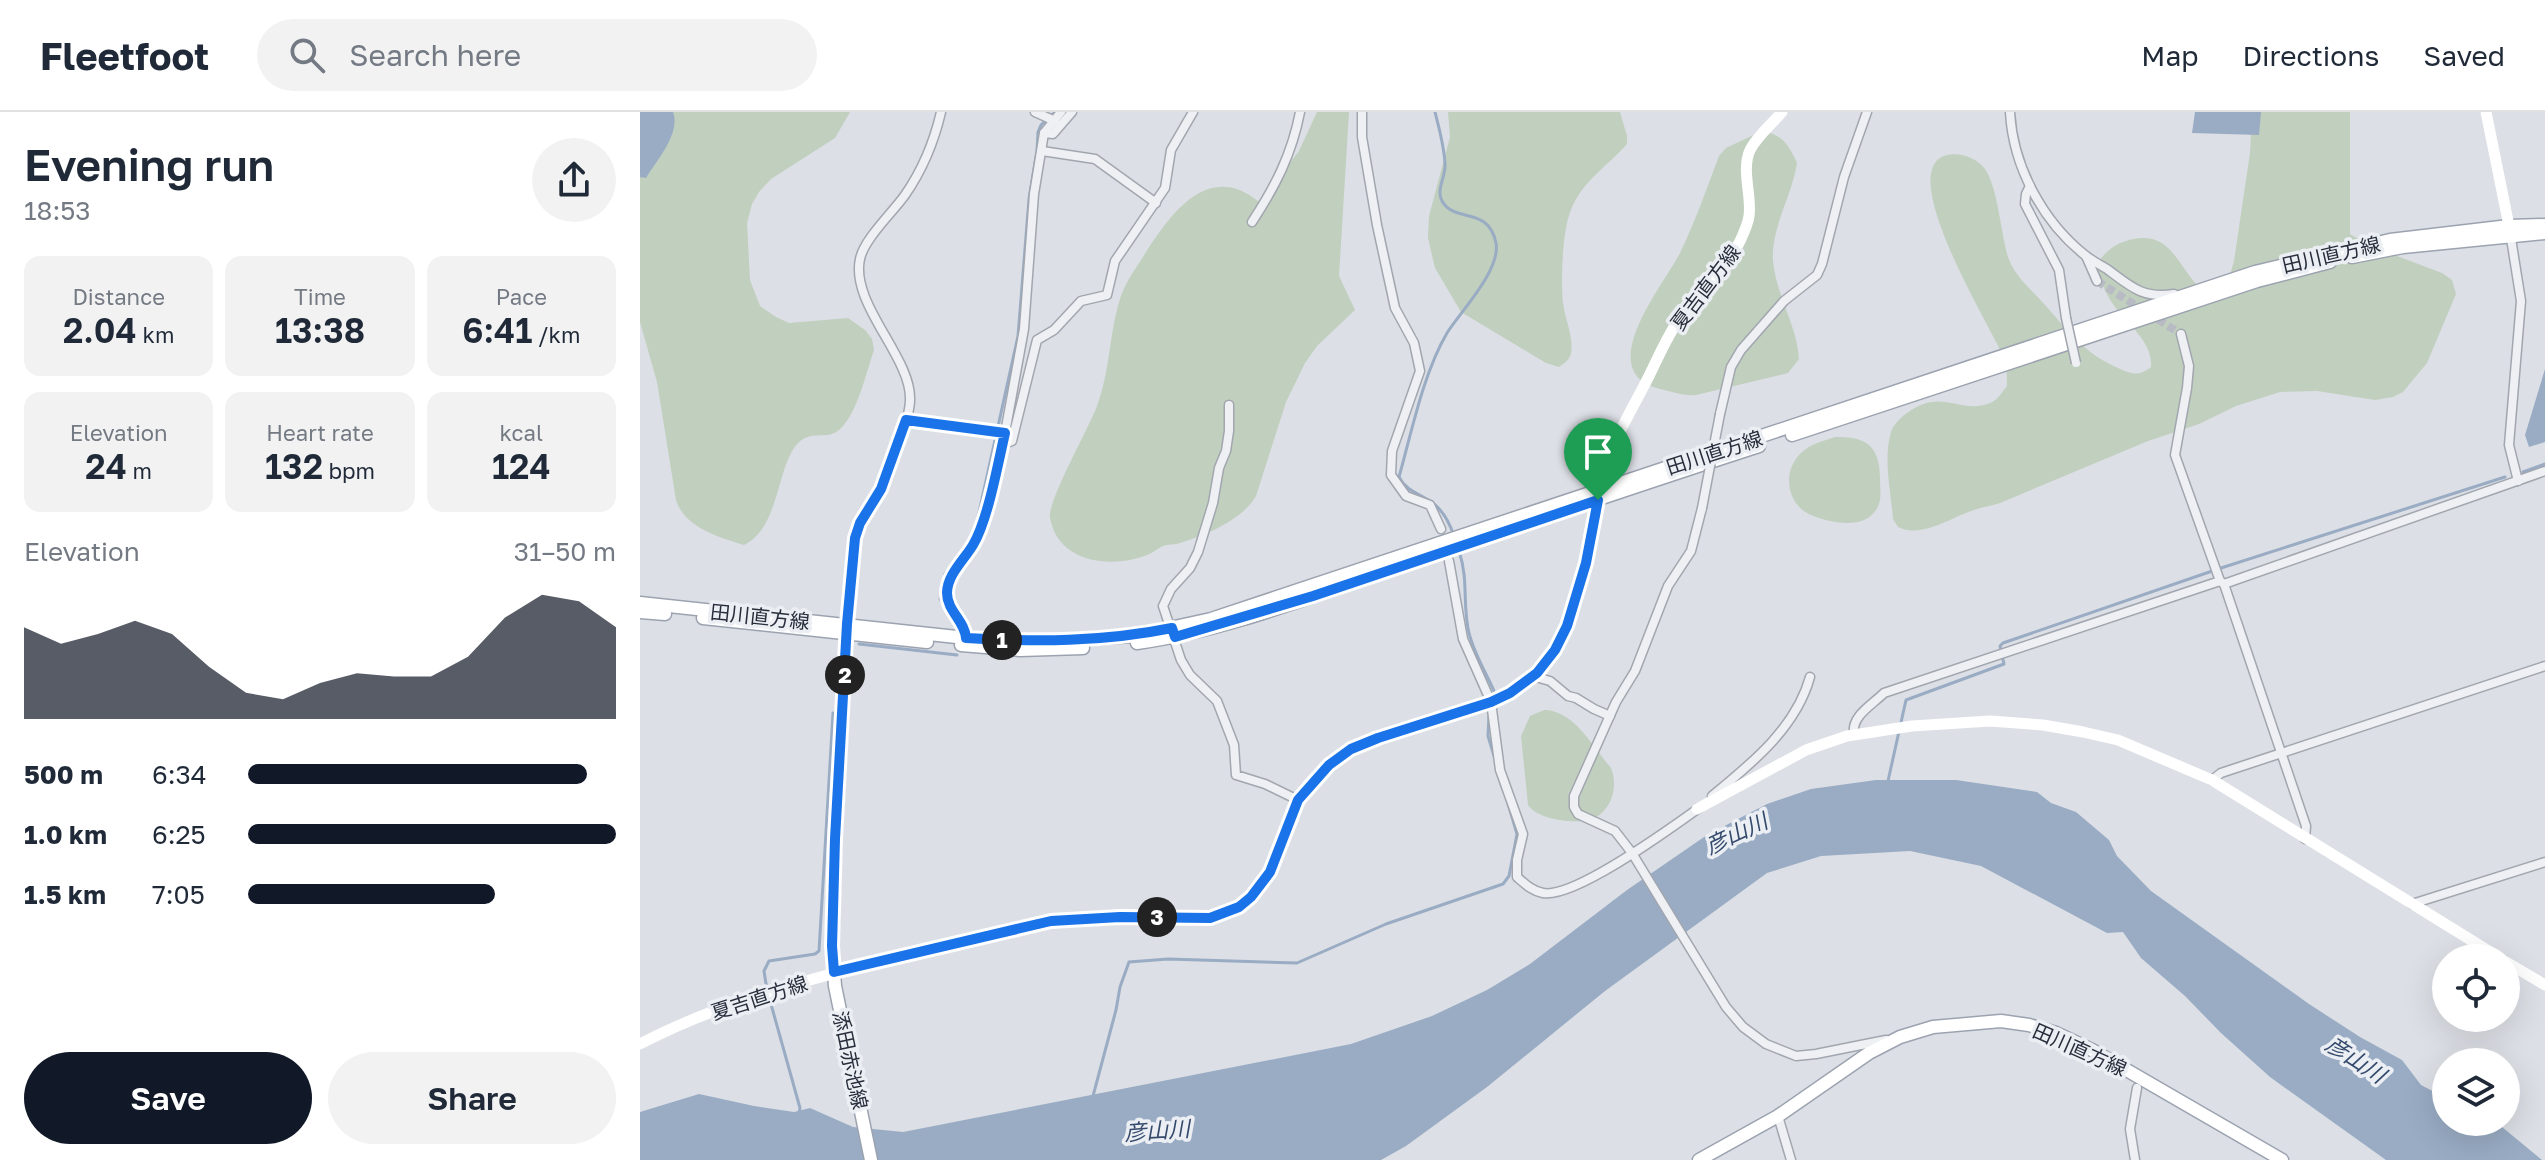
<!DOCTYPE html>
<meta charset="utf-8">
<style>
:root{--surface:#fff;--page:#f2f2f3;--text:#1f2937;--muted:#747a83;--line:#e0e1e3;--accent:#111827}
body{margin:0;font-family:"Golos Text","Noto Sans JP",sans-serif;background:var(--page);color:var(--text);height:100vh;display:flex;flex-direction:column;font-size:30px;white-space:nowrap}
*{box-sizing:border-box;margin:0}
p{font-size:26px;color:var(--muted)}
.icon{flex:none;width:44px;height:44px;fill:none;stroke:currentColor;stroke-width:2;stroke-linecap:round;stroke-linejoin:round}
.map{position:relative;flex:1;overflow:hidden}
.details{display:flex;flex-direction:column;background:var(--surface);width:640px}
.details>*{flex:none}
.controls{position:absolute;left:1792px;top:832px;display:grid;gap:16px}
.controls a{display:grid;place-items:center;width:88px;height:88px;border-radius:50%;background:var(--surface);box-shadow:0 8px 32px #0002;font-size:40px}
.pin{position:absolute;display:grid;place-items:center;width:68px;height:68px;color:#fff;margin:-82px -34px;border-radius:50% 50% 50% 0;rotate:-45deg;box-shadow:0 0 8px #0007}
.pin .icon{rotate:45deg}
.km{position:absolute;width:40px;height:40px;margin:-20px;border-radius:50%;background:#222;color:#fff;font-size:22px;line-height:40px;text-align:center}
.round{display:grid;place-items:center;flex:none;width:84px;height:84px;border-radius:42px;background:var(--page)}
.head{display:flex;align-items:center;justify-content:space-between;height:136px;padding:0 24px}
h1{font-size:44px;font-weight:600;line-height:60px}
.figures{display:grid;grid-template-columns:repeat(3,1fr);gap:12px;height:136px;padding:8px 24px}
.figures div{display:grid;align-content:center;border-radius:16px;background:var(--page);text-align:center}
.figures b{font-size:34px;font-weight:600}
.figures small{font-size:22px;font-weight:400}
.figures p{font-size:22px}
.chart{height:224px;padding:16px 24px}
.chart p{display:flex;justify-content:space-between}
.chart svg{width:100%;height:144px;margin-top:8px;fill:var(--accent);opacity:.7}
.action{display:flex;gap:16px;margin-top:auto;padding:16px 24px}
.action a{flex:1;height:92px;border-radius:48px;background:var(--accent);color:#fff;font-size:32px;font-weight:600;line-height:92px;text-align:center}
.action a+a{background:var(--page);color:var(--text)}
ul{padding:0 24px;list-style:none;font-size:26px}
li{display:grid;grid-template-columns:128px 96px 1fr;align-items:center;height:60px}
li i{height:20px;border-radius:10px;background:var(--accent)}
header{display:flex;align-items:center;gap:48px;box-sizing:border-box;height:112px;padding:0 40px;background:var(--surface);border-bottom:2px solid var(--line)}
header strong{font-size:38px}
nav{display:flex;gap:44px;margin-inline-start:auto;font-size:28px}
.search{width:560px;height:72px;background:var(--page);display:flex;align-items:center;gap:20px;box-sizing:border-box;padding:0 28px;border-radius:44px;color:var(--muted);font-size:30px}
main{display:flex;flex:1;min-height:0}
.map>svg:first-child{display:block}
.green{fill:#c1cfbe}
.water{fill:#99acc4}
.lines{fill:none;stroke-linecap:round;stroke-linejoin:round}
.stream{stroke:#99acc4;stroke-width:3}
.street-tunnel{stroke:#b8bbc3;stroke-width:8;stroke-dasharray:8 4;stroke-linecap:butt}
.street-casing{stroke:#a2a6af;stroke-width:11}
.primary-casing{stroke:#9ca3b0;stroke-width:15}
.street{stroke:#eef0f4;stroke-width:8}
.secondary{stroke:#fff;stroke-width:11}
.primary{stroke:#fff;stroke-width:12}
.street-bridge-casing{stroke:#a2a6af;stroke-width:11;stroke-linecap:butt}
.street-bridge{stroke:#eef0f4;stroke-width:8}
.route-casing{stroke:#fff;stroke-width:16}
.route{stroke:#1a73e8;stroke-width:10}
.labels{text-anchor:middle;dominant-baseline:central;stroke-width:7;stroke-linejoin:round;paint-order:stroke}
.street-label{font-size:20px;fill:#272d3b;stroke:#ebeef3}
.water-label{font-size:22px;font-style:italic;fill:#344a6c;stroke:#ebeef3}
</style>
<header>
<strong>Fleetfoot</strong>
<div class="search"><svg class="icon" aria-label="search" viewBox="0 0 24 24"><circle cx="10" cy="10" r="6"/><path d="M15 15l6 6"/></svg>Search here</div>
<nav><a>Map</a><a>Directions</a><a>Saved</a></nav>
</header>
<main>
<section class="details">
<div class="head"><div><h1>Evening run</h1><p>18:53</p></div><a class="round"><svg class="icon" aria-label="share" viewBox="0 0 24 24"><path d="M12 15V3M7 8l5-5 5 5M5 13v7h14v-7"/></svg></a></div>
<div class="figures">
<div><p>Distance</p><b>2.04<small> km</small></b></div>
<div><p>Time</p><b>13:38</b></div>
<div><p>Pace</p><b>6:41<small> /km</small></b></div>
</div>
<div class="figures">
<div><p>Elevation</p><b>24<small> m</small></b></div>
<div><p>Heart rate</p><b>132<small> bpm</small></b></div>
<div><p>kcal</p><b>124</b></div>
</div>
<div class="chart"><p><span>Elevation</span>31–50 m</p>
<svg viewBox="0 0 160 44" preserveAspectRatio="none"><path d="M0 44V16L10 21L20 18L30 14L40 18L50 28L60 36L70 38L80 33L90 30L100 31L110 31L120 25L130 13L140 6L150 8L160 16V44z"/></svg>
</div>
<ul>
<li><b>500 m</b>6:34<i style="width:92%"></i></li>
<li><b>1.0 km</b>6:25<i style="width:100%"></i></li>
<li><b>1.5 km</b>7:05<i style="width:67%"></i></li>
</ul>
<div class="action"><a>Save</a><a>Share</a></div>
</section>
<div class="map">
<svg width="1905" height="1048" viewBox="0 0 1905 1048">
<rect width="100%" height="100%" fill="#dcdfe5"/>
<g class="green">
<path d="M0,0H210L195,26L131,67L119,80L112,92L107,111L110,168L120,194L136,205L149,211L208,206L225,218L232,227L234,238C226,261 217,303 199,318C184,331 167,312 151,341C136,370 136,417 104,433C79,425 45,416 36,388L17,270L0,210Z"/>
<path d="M677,0H709L699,164L715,198L677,234L665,251L646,290L616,384C602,408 566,423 540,431C535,433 528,432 523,434C518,436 513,441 507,443C471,457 417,451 410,405C408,388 449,316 457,294C470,260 469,222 480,187C485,170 497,155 506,140C532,100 569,49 619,90L659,39Z"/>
<path d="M808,0H980L987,24V32C960,62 934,73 926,116C922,137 921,171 923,191C925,207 934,226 931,241C930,248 924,251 919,255L906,251L821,200L795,156L788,126L789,104L810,25Z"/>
<path d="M1612,0H1710V122L1728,133L1802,161L1812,168L1816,182L1787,251L1763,280L1753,285L1735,288L1677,279L1640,280L1596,294L1559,312L1508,329L1360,391C1351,394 1342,395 1334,398C1311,405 1282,427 1258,415L1253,407C1251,379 1243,347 1251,320C1254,312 1260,306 1267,301C1302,275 1320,303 1350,291C1358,288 1362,280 1367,274C1367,263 1367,254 1363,244C1351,215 1252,56 1307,43C1320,40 1337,46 1345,57C1358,76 1361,122 1368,145C1374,164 1393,179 1405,193C1429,220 1444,241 1478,256C1491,262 1499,265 1511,255C1513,230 1488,213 1475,195C1466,183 1459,167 1457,152C1464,141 1473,133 1486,129C1532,115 1536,155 1563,179L1590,163L1594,149L1610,41Z"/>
<path d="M1120,20C1141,20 1149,33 1157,51C1152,84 1131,115 1133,149C1136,183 1157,213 1159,247L1148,261L1056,283C1043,284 1033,280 1020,277C951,260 1023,174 1040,141C1055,110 1067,76 1079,44L1086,36Z"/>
<path d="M1195,325C1207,325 1220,325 1230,334C1239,343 1240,357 1240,369C1240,375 1241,382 1240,388C1233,420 1192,412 1171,403C1146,392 1142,359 1161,341C1170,332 1183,329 1195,325Z"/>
<path d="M904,598C934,598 953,635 971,656C979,675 971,703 948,708C932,712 897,707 888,693L881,624L890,604Z"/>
</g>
<g class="water">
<path d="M0,0H33C41,21 17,48 6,66L0,65Z"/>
<path d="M1555,0H1621L1619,23L1552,21Z"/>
<path d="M1905,257V330L1889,335L1885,323Z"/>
<path d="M1236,668H1316L1397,680L1411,691L1436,700L1469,728L1477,744L1511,779L1669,892L1720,925L1762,948L1781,973L1806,986V1010H1856L1902,1048H1746L1630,965L1581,921L1545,884L1501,846L1483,820L1467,821L1341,754L1270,739L1181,744L1127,761L965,879L847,975L766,1034L741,1048H0V1000L59,982L114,994L154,1000L170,996L213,1015L263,1020L711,932L792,904L847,878L890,852L987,778L1067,723L1127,692L1171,677Z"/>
</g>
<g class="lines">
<g class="stream">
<path d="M795,0C799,16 805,37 805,54C805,66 796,78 802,89C815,112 848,93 856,131C861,158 821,199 807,221C783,262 772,319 759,365C766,380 782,382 794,392C804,400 810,412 814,424"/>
<path d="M1883,360L1905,352"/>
<path d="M334,423L378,224L389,87L397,39L398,20L401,13L415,0"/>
<path d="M819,439C829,469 822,492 829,521C834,541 846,561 854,579"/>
<path d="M314,510L300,487L305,462L330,429"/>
<path d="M219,532L317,543"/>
<path d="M849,603L848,624L855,647"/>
<path d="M1248,669L1266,588L1364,552L1360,534L1363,531L1581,456L1865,365"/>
<path d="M127,878L124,859L129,849L175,842L179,839L193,601"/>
<path d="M129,885L160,996L159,1001"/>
<path d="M453,984L476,898L480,875L489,850L528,847L657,851L746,812L863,772L869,764L877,722L867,688"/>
</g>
<path class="street-tunnel" d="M1457,169L1541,222"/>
<defs>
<g id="street">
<path d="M395,0L415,9"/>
<path d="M722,0V25L737,113L755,196L774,231L780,259L752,339L751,363L766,384L790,393L801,417"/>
<path d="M1370,0C1373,55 1403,110 1446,144C1453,149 1460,153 1467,157C1491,175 1503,187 1534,182"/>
<path d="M404,21L413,22L432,0"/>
<path d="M402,39L455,47L516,91"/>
<path d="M1390,74L1386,82L1385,92L1419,158L1426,206"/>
<path d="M612,110C635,75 652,42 660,0"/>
<path d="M1870,120L1881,189L1869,333L1878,369"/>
<path d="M1446,144L1457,169"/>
<path d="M1541,222L1549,254L1547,276L1535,343L1580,469L1584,472L1666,714L1665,727"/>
<path d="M589,293V319L586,339L579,356L573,391L558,440L550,456L531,477L523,494L541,548L550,563L577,589L594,633L596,663L625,672L658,688"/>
<path d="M1080,302L1091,255L1101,238L1144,189L1177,163L1182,152L1204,65L1227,0"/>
<path d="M266,308L365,321"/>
<path d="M362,333L372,329L397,228L414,218L441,189L467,183L475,149L525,76L531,38L553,0"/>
<path d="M1062,396L1051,439L1028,474L995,559L976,590L934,684V695L938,702L975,719L992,741L1086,895L1103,915L1126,932L1156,944L1176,942L1246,928"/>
<path d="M809,449L823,527L851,590L860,658L883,722L877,748V765C885,772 892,779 903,781C934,787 1031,716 1059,696"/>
<path d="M1584,472L1905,359"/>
<path d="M207,512C210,485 209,434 220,410C225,399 233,390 240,380C249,363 270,306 270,288C272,246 210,192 220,147C224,127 253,100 265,83C283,57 294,30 301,0"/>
<path d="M326,526L325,518L309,493L308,475L313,462L339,422L365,321L384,217L394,82L404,21L421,0"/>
<path d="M892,564L910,569L928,584L936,586L954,597L970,604"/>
<path d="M1214,622C1211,604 1232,593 1244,581L1580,469"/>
<path d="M1572,668L1581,661L1905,554"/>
<path d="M1072,684C1111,652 1156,616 1170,565"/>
<path d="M1772,792L1905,750"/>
<path d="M1138,1004L1151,1048"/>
<path d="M1495,1048L1490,1017L1497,976"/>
</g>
<g id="primary">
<path d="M1712,145L1763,135L1905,121"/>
<path d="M1152,323L1617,169L1690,150"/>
<path d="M0,491L326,526L391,530L493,524L571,507L1615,160L1750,128L1869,114L1905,113"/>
<path d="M0,500L25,502"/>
<path d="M63,506L287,530"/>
<path d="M207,515L195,727L192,834L195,874L231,1048"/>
<path d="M497,531C583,519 667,486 749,458C872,416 995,374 1119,334"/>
<path d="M321,533L380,538L443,536"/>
<path d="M1059,1048L1138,1004L1229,941L1260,925L1293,915L1361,909L1389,913L1416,921L1452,938L1642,1048"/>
</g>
</defs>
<use href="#street" class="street-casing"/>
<use href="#primary" class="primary-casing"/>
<use href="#street" class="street"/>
<g class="secondary">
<path d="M1846,0L1869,114"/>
<path d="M1057,697L1166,638L1207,624L1272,614L1350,609L1403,613L1443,620L1478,628L1572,668L1860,846"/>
<path d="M1866,850L1905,873"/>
<path d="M0,932C86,887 181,864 275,841C320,830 365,817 412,809C441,804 473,804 503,805C532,806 565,811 592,798C635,778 637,724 658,687C670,667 692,647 712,636C779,601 872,608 916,536C954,474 945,395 975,330C985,308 998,286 1009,264C1019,244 1027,224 1040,206C1059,179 1087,158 1101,127C1104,120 1108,112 1109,104C1112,84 1101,58 1110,38C1117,24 1132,12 1142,0"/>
</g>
<use href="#primary" class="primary"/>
<defs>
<g id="street-bridge">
<path d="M1426,206L1436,251"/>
<path d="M1062,396L1080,302"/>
</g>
</defs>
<use href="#street-bridge" class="street-bridge-casing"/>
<use href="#street-bridge" class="street-bridge"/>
</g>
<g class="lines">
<defs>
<path id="route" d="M266,308L365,321C358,351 348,408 333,433C324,448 307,463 307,481C307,499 325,509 326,526C396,530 463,530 532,516L535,525L673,484L958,388L946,451L927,514L915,538L897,561L870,581L851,590L738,626L711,637L689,653L658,688L630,760L611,785L599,795L570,806L480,805L411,809L194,860L192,834L195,727L207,512L215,426L220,411L241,377Z"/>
</defs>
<use href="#route" class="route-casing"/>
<use href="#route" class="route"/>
</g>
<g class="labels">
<g class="street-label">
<text transform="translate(1691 142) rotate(-13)">田川直方線</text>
<text transform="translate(1065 175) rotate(-53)">夏吉直方線</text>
<text transform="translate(1074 340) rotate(-18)">田川直方線</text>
<text transform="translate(120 504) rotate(6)">田川直方線</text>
<text transform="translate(119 885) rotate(-18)">夏吉直方線</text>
<text transform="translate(1440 937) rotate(24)">田川直方線</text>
<text transform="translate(211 948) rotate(78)">添田赤池線</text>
</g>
<g class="water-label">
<text transform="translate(1096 721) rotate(-25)">彦山川</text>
<text transform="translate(1716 947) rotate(33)">彦山川</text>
<text transform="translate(517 1018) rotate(-4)">彦山川</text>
</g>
</g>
</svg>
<div class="controls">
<a><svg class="icon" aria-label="locate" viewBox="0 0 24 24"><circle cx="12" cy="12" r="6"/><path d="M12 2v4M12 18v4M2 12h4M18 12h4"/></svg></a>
<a><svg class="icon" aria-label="layers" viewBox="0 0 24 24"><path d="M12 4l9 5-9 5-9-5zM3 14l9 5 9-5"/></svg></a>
</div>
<div class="pin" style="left:958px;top:388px;background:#1e9e55"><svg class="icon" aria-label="arrive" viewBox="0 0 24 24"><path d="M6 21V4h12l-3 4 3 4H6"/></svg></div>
<b class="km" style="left:362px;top:528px">1</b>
<b class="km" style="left:205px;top:563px">2</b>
<b class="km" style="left:517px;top:805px">3</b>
</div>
</main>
